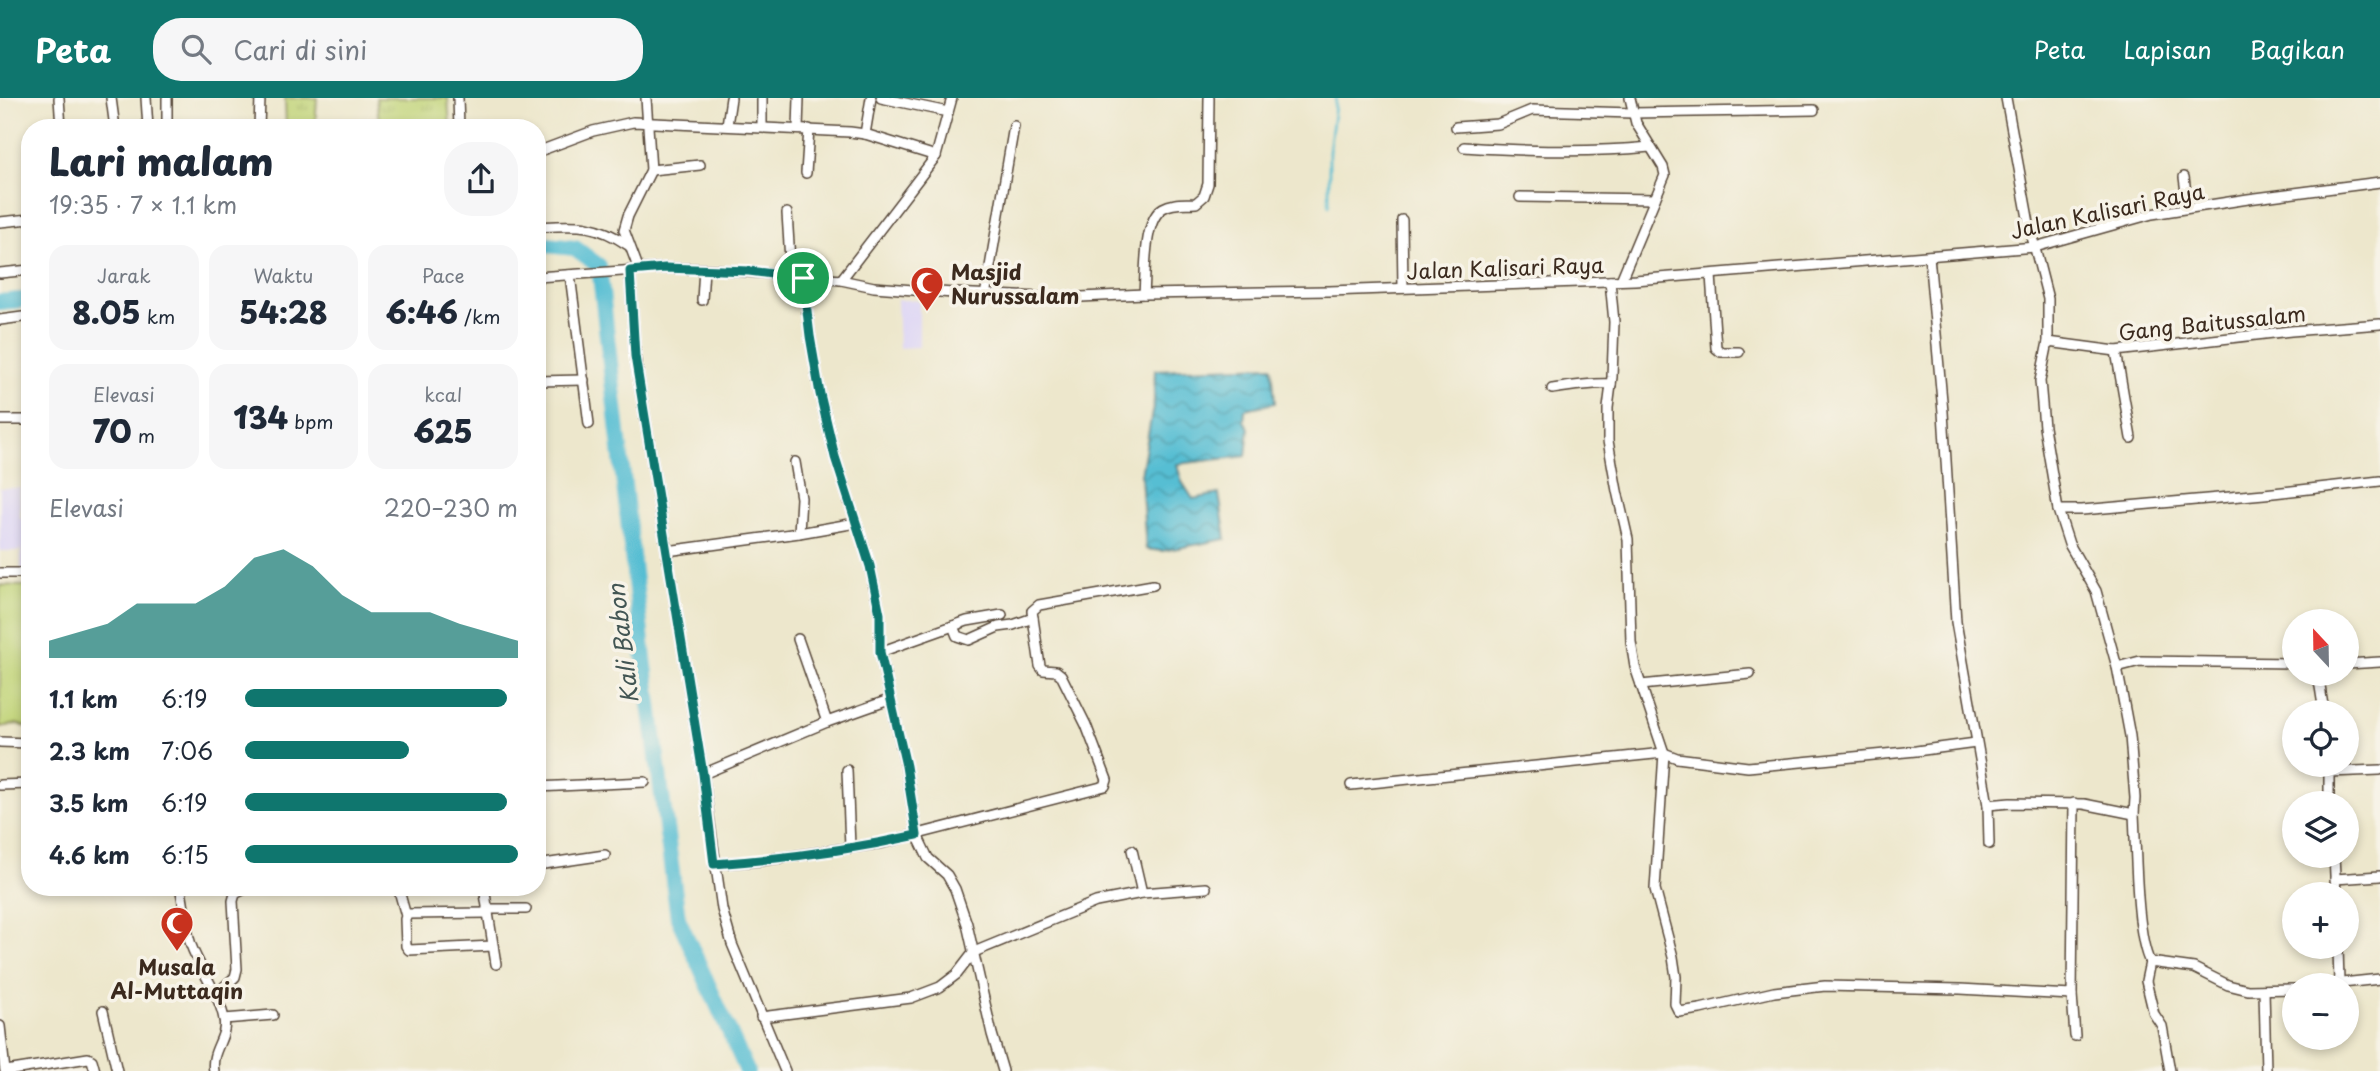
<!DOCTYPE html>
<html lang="id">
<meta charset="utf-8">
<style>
:root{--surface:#fff;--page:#f6f6f7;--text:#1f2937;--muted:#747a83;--accent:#0f766e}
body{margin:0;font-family:"Playpen Sans",sans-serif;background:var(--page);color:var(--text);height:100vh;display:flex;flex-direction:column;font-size:26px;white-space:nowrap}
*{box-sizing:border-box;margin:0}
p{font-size:23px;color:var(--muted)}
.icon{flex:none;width:38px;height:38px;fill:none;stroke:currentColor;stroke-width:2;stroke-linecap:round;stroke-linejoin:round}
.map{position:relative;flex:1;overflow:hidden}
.sheet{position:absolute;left:21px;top:21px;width:525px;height:777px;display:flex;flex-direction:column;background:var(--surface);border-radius:28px;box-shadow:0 4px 10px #0003}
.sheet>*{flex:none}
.needle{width:46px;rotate:338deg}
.controls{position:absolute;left:2282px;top:511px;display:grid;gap:14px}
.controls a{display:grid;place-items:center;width:77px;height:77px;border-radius:50%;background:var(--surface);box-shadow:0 4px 10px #0003;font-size:35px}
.pin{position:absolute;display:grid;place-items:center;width:60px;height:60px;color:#fff;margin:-30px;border:4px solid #fff;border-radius:50%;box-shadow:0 2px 7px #0007}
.round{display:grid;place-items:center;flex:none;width:74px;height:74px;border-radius:28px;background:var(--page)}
.summary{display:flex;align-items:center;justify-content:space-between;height:119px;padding:0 28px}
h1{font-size:38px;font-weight:800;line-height:52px}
.stats{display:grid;grid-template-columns:repeat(3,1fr);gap:10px;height:119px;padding:7px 28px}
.stats div{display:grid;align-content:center;border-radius:18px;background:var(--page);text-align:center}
.stats b{font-size:30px;font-weight:800}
.stats small{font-size:19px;font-weight:400}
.stats p{font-size:19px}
.chart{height:196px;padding:14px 28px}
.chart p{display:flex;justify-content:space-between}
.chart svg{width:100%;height:126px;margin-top:7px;fill:var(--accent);opacity:.7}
ul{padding:0 28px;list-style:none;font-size:23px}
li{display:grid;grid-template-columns:112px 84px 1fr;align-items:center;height:52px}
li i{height:18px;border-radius:9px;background:var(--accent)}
header{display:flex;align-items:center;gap:42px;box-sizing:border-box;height:98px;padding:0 35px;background:var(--accent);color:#fff}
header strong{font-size:33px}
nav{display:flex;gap:38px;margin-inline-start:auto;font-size:24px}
.search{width:490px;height:63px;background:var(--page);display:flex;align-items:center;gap:18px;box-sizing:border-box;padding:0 24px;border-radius:28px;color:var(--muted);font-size:26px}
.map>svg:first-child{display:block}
.built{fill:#ddd5f6}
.grass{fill:url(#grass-tufts);stroke:#7e7e4a;stroke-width:2}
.pitch{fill:#c0d376;stroke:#7e7e4a;stroke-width:2}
.water{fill:url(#water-waves);stroke:#487478;stroke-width:2}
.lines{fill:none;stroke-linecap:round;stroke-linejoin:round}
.stream{stroke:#56bed3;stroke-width:2.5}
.river{stroke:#56bed3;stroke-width:16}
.minor-casing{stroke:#564638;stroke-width:12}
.minor{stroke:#fff;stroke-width:9}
.route-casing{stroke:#fff;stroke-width:14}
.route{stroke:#0f766e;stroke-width:9}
.labels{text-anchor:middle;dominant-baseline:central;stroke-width:7;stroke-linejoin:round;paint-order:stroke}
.street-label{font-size:21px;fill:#3b2a1e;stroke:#f7f3e8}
.poi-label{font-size:21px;font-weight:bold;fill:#3b2a1e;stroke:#f7f3e8;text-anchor:start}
.water-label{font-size:23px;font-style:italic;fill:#435654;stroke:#f7f3e8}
</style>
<header>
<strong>Peta</strong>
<div class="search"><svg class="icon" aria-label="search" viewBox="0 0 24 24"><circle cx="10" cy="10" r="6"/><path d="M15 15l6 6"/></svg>Cari di sini</div>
<nav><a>Peta</a><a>Lapisan</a><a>Bagikan</a></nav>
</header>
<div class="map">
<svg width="2380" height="973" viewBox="0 0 2380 973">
<defs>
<pattern id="grass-tufts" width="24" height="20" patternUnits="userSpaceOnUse" patternTransform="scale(1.75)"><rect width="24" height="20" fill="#c0d376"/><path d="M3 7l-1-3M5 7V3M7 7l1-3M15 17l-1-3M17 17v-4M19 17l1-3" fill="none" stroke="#a6b566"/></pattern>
<pattern id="water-waves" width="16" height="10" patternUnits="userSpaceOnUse" patternTransform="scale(1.75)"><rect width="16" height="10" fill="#56bed3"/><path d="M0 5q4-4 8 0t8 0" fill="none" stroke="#489bab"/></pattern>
</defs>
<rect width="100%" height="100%" fill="#f7f3e8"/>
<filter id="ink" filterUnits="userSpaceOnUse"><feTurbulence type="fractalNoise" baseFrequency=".0143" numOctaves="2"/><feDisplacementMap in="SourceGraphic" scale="14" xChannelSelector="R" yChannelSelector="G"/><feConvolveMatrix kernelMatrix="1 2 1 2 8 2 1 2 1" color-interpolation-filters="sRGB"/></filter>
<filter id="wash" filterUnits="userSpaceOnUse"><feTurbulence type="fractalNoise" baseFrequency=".00686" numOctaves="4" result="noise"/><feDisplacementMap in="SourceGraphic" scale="28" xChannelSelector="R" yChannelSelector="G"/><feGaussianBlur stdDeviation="1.57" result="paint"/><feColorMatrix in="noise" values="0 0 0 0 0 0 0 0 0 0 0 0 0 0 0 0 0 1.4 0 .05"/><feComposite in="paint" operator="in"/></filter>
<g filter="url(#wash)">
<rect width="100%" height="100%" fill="#ede7cc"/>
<g class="built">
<path d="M897,202H919V249L899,250Z"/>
<path d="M0,390H20V421L30,422V472H21V449L20,453H0Z"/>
</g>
<g class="grass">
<path d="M285,0H317L315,30H286Z"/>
<path d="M376,0H448L450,30H380Z"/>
</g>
<path class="pitch" d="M30,486V630L17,626L0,629V487L25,488Z"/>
<path class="water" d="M1272,268L1275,305L1245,311L1244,323L1249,330L1246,358L1177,366L1182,384L1193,401L1219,396L1226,441L1162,453L1146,451L1141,377L1154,303L1155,272Z"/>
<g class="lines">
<path class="stream" d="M1329,108V53L1336,0"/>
<g class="river">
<path d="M537,146L575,150L599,168L643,553L678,820L747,973"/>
<path d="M0,204L30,201"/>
</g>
</g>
</g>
<g filter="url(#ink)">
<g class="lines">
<defs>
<g id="minor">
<path d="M59,0L61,30"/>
<path d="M111,0L115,30"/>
<path d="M146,0L148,30"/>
<path d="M458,0L459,30"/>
<path d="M881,0L948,14"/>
<path d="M727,27L731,0"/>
<path d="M762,29V0"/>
<path d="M1456,29L1498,26L1532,12L1632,15L1814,12"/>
<path d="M167,30V0"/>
<path d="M259,30L260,0"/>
<path d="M798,31L799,0"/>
<path d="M865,36L871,0"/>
<path d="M1464,49C1527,53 1587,55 1650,49"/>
<path d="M537,54L593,33L633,24L850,34L865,36L936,58"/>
<path d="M651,72L700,67"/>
<path d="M806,75L809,31"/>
<path d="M2184,79L2188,110"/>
<path d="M1520,99L1655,101"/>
<path d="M787,115L791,178"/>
<path d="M1402,122L1403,190"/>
<path d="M0,124L30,121"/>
<path d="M537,129C576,127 594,124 628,147"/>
<path d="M1929,158L1943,314L1956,524L1988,707L1989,746"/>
<path d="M639,172L624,132L628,118L651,72L646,0"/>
<path d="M630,173L635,258L703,676L722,811L732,846L785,973"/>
<path d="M0,175L30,172"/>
<path d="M570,177L589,326"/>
<path d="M1711,177L1716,250L1721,254H1739"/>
<path d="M537,179L665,170L713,171L841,182L874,189L953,195L1060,200L1144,196L1329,193L1635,182L2035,149L2152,116L2248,101L2380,84"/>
<path d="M803,180L810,238L820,296L835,359L870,468L880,516V554L906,669L917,737L928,760L947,777L955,791L967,826L992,936L1003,973"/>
<path d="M841,182L936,58L952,0"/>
<path d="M1621,182L1665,77L1663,69L1636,25L1630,0"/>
<path d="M1610,183L1614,224L1612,279L1608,310V343L1617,393L1628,441L1631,544L1635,569L1664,655L1655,791L1673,859L1676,879L1675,906L1679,914L1700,911L1774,894L1825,888L1960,891L2072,897L2074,705"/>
<path d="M1144,196C1146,174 1143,122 1163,110C1173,104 1184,106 1196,105L1204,98L1208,86L1209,0"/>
<path d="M985,198L1014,28"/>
<path d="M702,202L704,171"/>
<path d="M0,222L30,218"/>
<path d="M2048,244L2116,253L2291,233L2380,226"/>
<path d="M2116,253L2131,340"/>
<path d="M537,283L584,282"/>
<path d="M1552,291C1572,288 1591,285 1611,286"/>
<path d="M0,322H30"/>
<path d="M795,364L801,400L799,435"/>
<path d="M2058,412H2082L2264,396L2380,383"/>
<path d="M667,453L799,435L856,425"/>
<path d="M0,475H30"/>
<path d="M953,528L957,538L969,542L998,529L1013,527L1033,520"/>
<path d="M798,541L827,624"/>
<path d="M880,554L967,523L1002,517"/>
<path d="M2347,566L2380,564"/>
<path d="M2117,569L2140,563L2294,565"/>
<path d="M2318,576L2324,614"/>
<path d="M1641,587L1750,576"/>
<path d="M0,644L30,645"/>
<path d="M847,672L850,749"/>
<path d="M2329,674L2380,672"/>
<path d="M703,676L827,624L889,602"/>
<path d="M0,687L30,686"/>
<path d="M1351,687L1664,655L1677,660L1748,669L1916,653L1976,645"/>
<path d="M537,689L645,684"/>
<path d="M2329,705V667"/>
<path d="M1988,707L2010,705L2084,706L2134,716L2135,700L2130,638L2117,569L2096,493L2069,446L2058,412L2044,329L2040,283L2048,244V201L2030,131L2006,0"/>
<path d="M2134,716C2136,749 2136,839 2150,864L2146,883L2154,916L2162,928L2170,973"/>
<path d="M1132,752L1142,795"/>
<path d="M2334,758L2336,796"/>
<path d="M714,766L759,763L883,745L1105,688L1107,682L1086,627L1061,577L1056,573L1043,572L1040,568L1032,513L1039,507L1153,487"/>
<path d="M537,767L605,757"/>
<path d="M2335,781L2380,778"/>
<path d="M180,789C185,809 185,829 191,847C200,872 219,895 224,921C228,940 210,952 214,973"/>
<path d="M398,789L406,818"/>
<path d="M484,789L496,866"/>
<path d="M487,811H526"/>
<path d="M488,815L408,816L405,821L406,848L409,852L493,848"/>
<path d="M2338,849L2339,885"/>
<path d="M2150,864L2194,870L2228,887L2248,892L2294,891"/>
<path d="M2323,887L2380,881"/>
<path d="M2264,892L2266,973"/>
<path d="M215,897L235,879L237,871L233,803L235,796L245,791L258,789"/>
<path d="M2072,897L2075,938"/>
<path d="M103,913L117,973"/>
<path d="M761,919L911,900L940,889L957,876L974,854L1096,804L1142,795L1206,790"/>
<path d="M224,921L273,917"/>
<path d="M0,928L5,973"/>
<path d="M6,973L88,960L92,962L95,973"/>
</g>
</defs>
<use href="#minor" class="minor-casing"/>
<use href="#minor" class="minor"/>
</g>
</g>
<g class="lines" filter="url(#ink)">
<defs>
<path id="route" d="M665,170L749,173L803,180L810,238L820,296L835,359L870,468L880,516V554L906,668L917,737C850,752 782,761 714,766L703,676L635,258L630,173Z"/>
</defs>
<use href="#route" class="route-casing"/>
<use href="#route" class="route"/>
</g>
<defs>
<symbol id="mosque-pin" viewBox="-11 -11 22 30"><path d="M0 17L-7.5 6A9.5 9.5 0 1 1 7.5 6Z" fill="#c8321e" stroke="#f7f3e8"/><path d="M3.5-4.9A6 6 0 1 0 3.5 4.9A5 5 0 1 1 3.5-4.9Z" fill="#fff"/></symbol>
</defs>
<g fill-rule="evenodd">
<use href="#mosque-pin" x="908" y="166" width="38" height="52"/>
<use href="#mosque-pin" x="158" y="806" width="38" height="52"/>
</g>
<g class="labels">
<g class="street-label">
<text transform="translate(2107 112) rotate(-12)">Jalan Kalisari Raya</text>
<text transform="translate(1505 169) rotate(-2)">Jalan Kalisari Raya</text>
<text transform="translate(2212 224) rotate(-6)">Gang Baitussalam</text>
</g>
<g class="poi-label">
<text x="951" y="173">Masjid<tspan x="951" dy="24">Nurussalam</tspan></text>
<text x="177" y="868" text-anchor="middle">Musala<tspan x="177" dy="24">Al-Muttaqin</tspan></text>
</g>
<g class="water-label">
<text transform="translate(622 546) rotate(-97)">Kali Babon</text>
</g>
</g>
</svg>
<div class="controls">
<a><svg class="needle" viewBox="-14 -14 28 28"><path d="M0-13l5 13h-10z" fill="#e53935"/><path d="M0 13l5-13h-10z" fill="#747a83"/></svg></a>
<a><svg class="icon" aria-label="locate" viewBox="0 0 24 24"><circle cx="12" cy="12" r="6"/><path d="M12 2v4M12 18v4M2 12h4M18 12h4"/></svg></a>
<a><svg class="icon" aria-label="layers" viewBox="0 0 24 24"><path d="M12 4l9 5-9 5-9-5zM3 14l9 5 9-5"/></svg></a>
<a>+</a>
<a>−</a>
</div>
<div class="pin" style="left:803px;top:180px;background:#1e9e55"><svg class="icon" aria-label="arrive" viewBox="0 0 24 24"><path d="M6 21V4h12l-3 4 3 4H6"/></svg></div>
<section class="sheet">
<div class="summary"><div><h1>Lari malam</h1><p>19:35 · 7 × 1.1 km</p></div><a class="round"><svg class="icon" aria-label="share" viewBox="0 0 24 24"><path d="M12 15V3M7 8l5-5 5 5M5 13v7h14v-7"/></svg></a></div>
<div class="stats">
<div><p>Jarak</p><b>8.05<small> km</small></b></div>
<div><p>Waktu</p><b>54:28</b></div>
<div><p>Pace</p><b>6:46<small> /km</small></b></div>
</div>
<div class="stats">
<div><p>Elevasi</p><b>70<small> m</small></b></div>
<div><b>134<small> bpm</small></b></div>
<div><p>kcal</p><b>625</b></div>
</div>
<div class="chart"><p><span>Elevasi</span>220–230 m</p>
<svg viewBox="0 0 160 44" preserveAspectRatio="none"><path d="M0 44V38L10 35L20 32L30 25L40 25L50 25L60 19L70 9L80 6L90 12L100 22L110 28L120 28L130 28L140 32L150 35L160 38V44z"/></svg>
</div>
<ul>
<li><b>1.1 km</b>6:19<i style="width:96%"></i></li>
<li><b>2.3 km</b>7:06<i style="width:60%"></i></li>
<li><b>3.5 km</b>6:19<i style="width:96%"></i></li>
<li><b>4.6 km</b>6:15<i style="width:100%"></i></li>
</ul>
</section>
</div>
